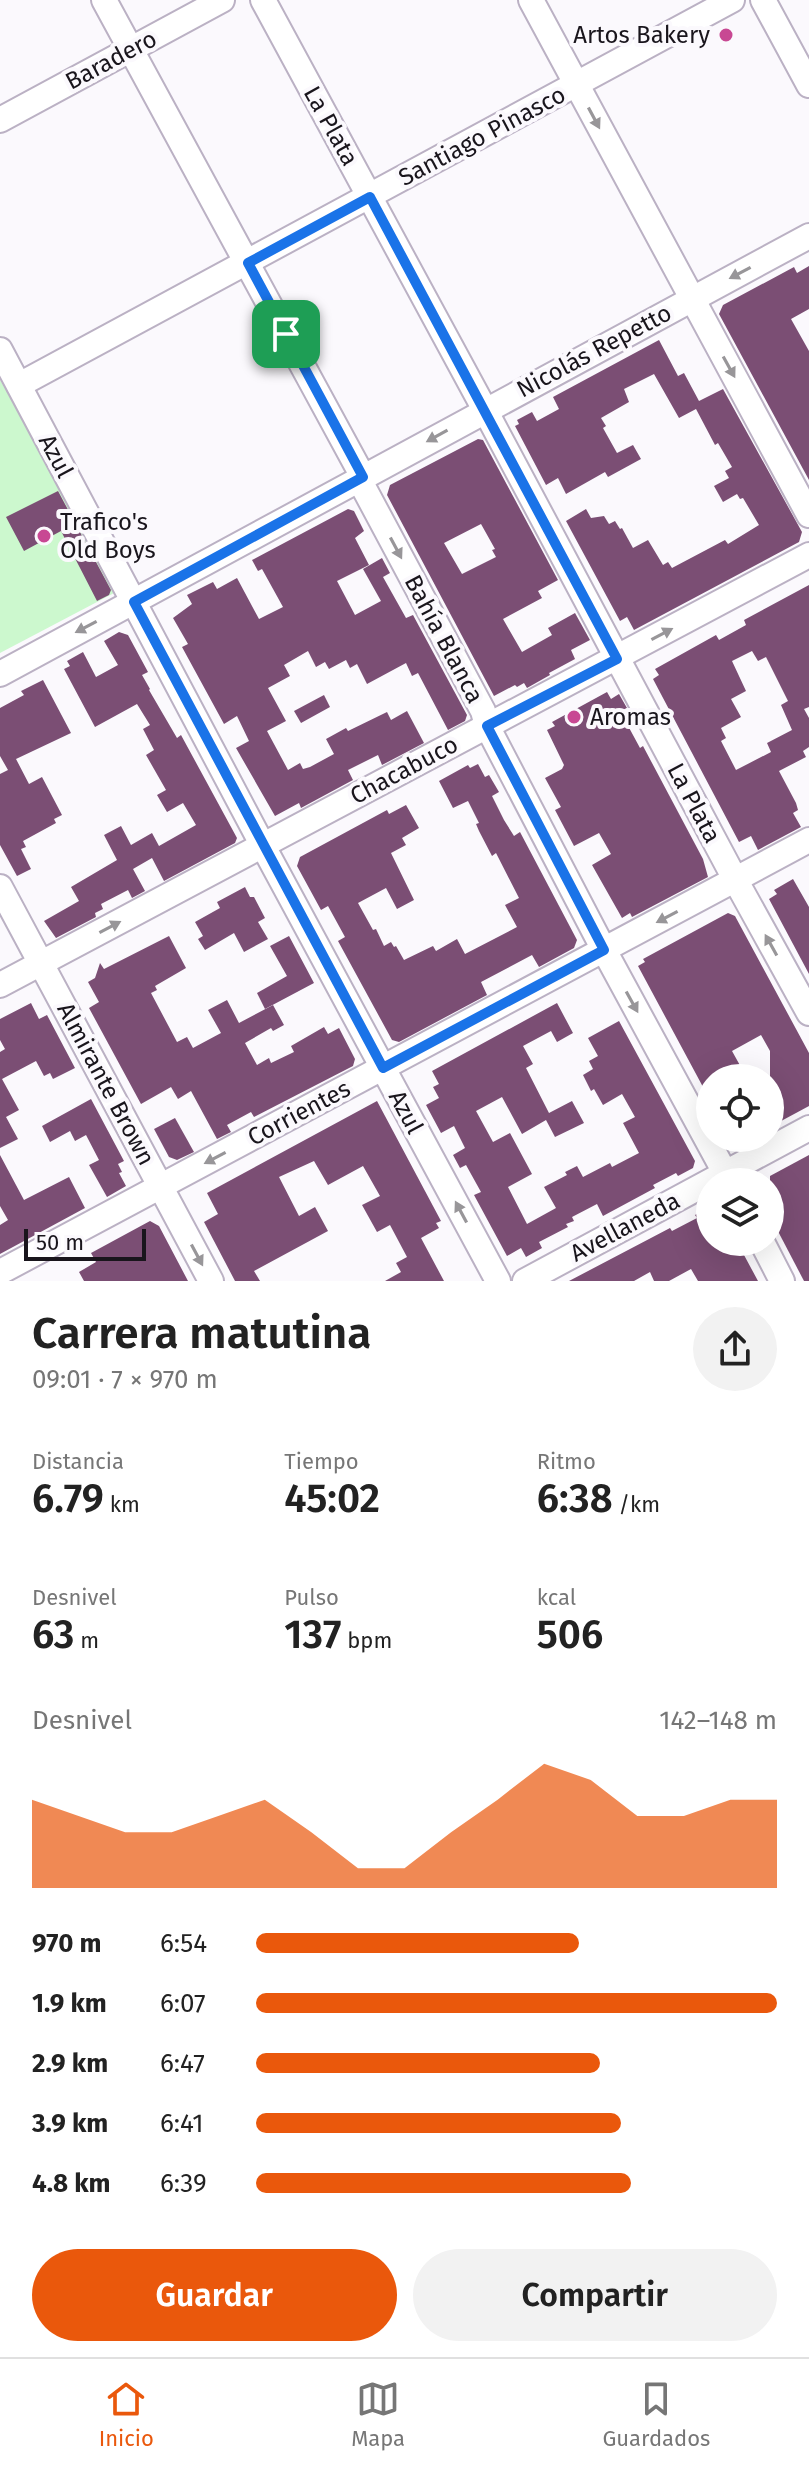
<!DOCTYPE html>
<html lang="es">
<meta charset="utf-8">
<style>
:root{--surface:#fff;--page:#f2f2f2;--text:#222;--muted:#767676;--line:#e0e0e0;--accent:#ea580c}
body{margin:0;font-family:"Fira Sans",sans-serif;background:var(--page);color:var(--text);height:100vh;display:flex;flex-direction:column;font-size:30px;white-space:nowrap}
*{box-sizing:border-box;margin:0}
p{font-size:26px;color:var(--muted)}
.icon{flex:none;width:44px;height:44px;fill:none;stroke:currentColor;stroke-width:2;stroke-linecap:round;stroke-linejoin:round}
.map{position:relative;height:1281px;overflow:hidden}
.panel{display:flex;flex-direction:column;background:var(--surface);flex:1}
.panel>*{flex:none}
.buttons{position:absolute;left:696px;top:1064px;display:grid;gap:16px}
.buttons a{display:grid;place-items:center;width:88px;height:88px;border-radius:50%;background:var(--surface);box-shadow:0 8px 32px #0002;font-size:40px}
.scale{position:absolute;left:24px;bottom:20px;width:122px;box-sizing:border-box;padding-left:8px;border:4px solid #19151c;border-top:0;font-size:22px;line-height:28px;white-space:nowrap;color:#19151c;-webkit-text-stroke:6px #fbf9fd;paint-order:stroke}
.pin{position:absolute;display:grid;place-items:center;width:68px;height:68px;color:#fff;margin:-34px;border-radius:16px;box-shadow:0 4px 12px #0006}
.round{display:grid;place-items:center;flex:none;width:84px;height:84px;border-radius:42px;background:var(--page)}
.summary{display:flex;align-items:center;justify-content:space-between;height:136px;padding:0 32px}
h1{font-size:44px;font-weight:600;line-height:60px}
.figures{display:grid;grid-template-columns:repeat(3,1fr);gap:12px;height:136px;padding:8px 32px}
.figures div{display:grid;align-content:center}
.figures b{font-size:40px;font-weight:600}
.figures small{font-size:22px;font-weight:400}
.figures p{font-size:22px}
.chart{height:224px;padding:16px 32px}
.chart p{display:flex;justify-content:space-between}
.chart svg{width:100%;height:144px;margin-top:8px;fill:var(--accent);opacity:.7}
.button{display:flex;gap:16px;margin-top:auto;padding:16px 32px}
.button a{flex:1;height:92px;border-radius:48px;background:var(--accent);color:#fff;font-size:32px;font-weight:600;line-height:92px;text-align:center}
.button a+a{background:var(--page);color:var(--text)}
ul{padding:0 32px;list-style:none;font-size:26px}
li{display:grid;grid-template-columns:128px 96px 1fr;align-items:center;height:60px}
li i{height:20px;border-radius:10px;background:var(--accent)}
.menu{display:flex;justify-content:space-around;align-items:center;height:112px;border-top:2px solid var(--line);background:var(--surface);font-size:22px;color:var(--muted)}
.menu a{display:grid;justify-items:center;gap:4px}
.menu .active{color:var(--accent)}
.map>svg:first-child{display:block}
.green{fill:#ccf8ce}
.building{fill:#7b4e74;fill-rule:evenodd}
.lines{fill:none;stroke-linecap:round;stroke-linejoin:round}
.minor-casing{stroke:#bbb1c4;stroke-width:28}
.minor{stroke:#fff;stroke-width:24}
.oneway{fill:#989699}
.route-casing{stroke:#fff;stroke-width:16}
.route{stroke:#1a73e8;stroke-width:10}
.poi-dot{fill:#c84893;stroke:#fbf9fd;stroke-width:3}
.labels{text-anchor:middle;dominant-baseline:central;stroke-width:8;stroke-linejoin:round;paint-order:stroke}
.poi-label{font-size:24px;fill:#19151c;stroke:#fbf9fd;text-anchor:start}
.street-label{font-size:24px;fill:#19151c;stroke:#fbf9fd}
</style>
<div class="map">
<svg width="809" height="1281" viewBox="0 0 809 1281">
<rect width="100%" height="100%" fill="#fbf9fd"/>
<path class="green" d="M0,380L62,488L116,592L0,653Z"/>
<g class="building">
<path d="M809,266V309L791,319L809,351V480L719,314L723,305L794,267L797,273Z"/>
<path d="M659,340L678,376L684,373L699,401L723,389L802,532L799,542L634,630L627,617L620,621L566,521L586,509L591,518L604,516L609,524L615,521L620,529L622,528L633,548L648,540L663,565L668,562L672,568L725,540L728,544L759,525L743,498L740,499L737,494L723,502L714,486L729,478L725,471L732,467L718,443L715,445L696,409L679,418L654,374L624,389L629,402L601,418L606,426L603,428L617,453L633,445L641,459L608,477L605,472L566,494L558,478L546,485L515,426L519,424L517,420L532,412L537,421L559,409L553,397Z"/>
<path d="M478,439L483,440L558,580L538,591L542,598L503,619L522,652L552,635L548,628L575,613L590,640L571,650L575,659L549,673L550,675L527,688L524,683L517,687L515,685L494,696L387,495L390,485ZM481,524L495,549L492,550L496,557L462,574L444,543Z"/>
<path d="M58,491L111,590L109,595L97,601L61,531L24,551L6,517Z"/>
<path d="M348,509L354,511L364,531L355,538L369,565L337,581L355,615L381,601L363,569L382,558L390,573L383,577L406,618L413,615L467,715L465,721L448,730L418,673L412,676L406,663L367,684L357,664L350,668L346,660L329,669L325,662L316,667L308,651L284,665L290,676L268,688L286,721L267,731L288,770L300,763L303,769L310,767L334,754L326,739L346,728L348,731L387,712L391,720L407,711L424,743L382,765L378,755L348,770L353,780L301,808L299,803L275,816L236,748L249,741L237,716L224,724L182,647L188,644L173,618L192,604L187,595L213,582L217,589L237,578L259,619L283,607L262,569L258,571L252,560Z"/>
<path d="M809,585V707L804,709L809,718V747L803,751L806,757L779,771L796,803L798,810L793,813L801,827L758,850L751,836L739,842L653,679L659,675L655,669L716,635L719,640L746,625L744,620ZM752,651L758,661L766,657L788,701L781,705L792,730L767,743L771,752L736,770L721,741L726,738L721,728L741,717L731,699L746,691L732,661Z"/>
<path d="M119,632L128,635L148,672L142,675L150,689L149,690L177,738L181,735L237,838L235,843L164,881L152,858L133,869L145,891L132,898L128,890L101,904L103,909L95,913L96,917L56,938L44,921L79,901L71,887L117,860L104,835L121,826L131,845L152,833L159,846L196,825L183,803L167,812L157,795L166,790L146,755L154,750L143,729L150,725L137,704L95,727L64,669L70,666L67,661L83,652L96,677L118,665L104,641Z"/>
<path d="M43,680L71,733L16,759L29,784L42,777L62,815L54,819L56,823L23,841L26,847L21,849L31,869L17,876L0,845V774L8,770L0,756V708L24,695L21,691Z"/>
<path d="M607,692L611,699L619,694L627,708L620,711L640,748L643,746L669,795L703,859L708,877L632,917L630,913L622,918L592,865L611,854L599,833L574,846L555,810L561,807L545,778L562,769L564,765L547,730L555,726L552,722Z"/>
<path d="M324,695L330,707L301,723L294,711Z"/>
<path d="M478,764L485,777L489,775L499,792L492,796L504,820L514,836L520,832L577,940L574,948L539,967L532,955L481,982L487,995L399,1042L392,1040L338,941L345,937L328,906L321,910L297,866L300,857L387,810L389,814L406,805L419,828L402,838L406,845L391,853L414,900L397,909L386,888L358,903L373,930L376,929L384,946L391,942L394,947L396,946L404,960L433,946L436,951L457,939L465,954L517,927L505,905L519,898L496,853L492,856L479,831L476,824L479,823L468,801L453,808L439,781L468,765L470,768Z"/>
<path d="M793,879L809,907V974L769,899L777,894L774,890Z"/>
<path d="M245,887L250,897H254L265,918L258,922L268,939L244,952L234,933L205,950L198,939L203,936L195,922L220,908L217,902Z"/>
<path d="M728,913L735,916L809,1053V1106L770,1127V1051L761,1035L732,1051L747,1078H710V1100L638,966L645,962L643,959Z"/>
<path d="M169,936L186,968L155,986L157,990L151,993L177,1042L187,1037L193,1048L221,1033L208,1010L227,1000L239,1023L273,1005L284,1025L273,1031L271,1028L245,1043L257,1065L269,1058L271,1063L294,1052L291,1046L324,1027L328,1034L339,1028L355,1059L353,1066L254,1117L251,1112L227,1125L231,1132L217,1139L191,1091L178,1099L171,1087L141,1104L89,1008L99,1002L88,982L95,978L100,963L104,969Z"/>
<path d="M289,936L314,983L265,1009L257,993L287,976L270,946Z"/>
<path d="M31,1003L39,1019L47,1015L75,1068L53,1079L50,1073L44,1076L36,1061L2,1079L19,1110L6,1117L18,1139L0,1148V1052L5,1049L0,1040V1019Z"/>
<path d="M557,1003L573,1033L557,1042L551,1031L523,1046L533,1064L526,1068L549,1113L572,1101L584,1123L555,1137L546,1120L522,1134L502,1097L476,1111L493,1142L510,1133L532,1174L508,1187L527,1224L556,1208L544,1187L567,1175L565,1172L577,1166L583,1177L610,1163L612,1167L639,1153L623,1123L635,1117L622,1094L603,1105L594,1089L591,1091L583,1075L593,1069L589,1061L598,1056L588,1038L619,1021L695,1161L693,1168L678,1176L676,1173L653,1185L655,1188L603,1216L597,1204L572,1217L574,1221L566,1224L568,1227L539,1242L542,1248L526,1257L521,1248L507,1256L474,1195L481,1192L466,1165L460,1168L453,1155L465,1148L454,1126L441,1133L426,1105L439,1098L433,1087L439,1084L432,1071Z"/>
<path d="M91,1099L124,1161L118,1164L122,1172L119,1173L126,1186L107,1197L89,1165L99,1160L86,1135L75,1141L70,1131L50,1142L42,1126Z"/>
<path d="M377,1101L441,1221L436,1223L439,1228L421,1238L444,1281H385L401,1272L396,1263L407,1257L390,1225L377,1232L362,1205L380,1196L363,1166L328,1185L314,1161L279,1177L299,1216L315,1207L328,1231L254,1271L260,1281H235L204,1222L218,1214L207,1193Z"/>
<path d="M175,1118L194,1152L177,1160L169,1157L154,1129Z"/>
<path d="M0,1155L24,1200L69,1177L85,1208L0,1254V1225L8,1220L0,1206Z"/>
<path d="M809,1155V1281H804L770,1216V1176Z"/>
<path d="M710,1207V1242H737L758,1281H698L691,1269L669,1281H654L650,1272L634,1281H569L670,1228L672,1231L697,1218L695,1215Z"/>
<path d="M150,1221L159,1226L188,1281H84L79,1272L96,1262L91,1253Z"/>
</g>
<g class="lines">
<defs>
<g id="minor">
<path d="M104,0L363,477"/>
<path d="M263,0L485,410L736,881L809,1013"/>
<path d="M531,0L809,515"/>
<path d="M763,0L809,85"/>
<path d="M0,120L222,0"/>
<path d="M0,350L263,846L498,1281"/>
<path d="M19,385L732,0"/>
<path d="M359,479L483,711L487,726L604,950L730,1182"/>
<path d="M0,674L809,236"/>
<path d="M0,887L211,1281"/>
<path d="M0,985L809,555"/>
<path d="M762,1242L782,1281"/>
<path d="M0,1272L809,840"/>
<path d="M525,1281L809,1128"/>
</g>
</defs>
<use href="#minor" class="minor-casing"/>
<use href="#minor" class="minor"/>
</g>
<defs><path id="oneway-solid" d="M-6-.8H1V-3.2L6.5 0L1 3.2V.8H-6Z" transform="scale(2)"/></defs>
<g class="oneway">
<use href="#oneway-solid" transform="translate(594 118) rotate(62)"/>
<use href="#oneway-solid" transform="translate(740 273) rotate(152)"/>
<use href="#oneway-solid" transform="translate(729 367) rotate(61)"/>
<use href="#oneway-solid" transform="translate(437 436) rotate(151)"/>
<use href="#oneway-solid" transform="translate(396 548) rotate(62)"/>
<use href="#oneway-solid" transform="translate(86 627) rotate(152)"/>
<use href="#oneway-solid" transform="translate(662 634) rotate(-28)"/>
<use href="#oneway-solid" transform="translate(667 917) rotate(152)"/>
<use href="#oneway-solid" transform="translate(110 927) rotate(-28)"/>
<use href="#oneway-solid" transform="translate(771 945) rotate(-119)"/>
<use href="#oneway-solid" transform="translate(632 1002) rotate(61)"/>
<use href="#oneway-solid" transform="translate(215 1158) rotate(152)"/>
<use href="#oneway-solid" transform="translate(461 1212) rotate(-118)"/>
<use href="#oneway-solid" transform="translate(197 1255) rotate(62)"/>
</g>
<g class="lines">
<defs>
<path id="route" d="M370,197L617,659L487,726L604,950L383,1068L134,602L363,477L248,263Z"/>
</defs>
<use href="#route" class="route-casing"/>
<use href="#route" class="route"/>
</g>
<g class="poi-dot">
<circle cx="726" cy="35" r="8"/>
<circle cx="44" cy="536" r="8"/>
<circle cx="574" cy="717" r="8"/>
</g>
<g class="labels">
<g class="poi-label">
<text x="710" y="35" text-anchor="end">Artos Bakery</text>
<text x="60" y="522">Trafico's<tspan x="60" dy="28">Old Boys</tspan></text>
<text x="590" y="717">Aromas</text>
</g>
<g class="street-label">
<text transform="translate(111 60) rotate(-28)">Baradero</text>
<text transform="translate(331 126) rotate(61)">La Plata</text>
<text transform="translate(482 136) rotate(-28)">Santiago Pinasco</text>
<text transform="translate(594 351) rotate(-28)">Nicolás Repetto</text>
<text transform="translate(56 456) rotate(62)">Azul</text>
<text transform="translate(444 639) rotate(62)">Bahía Blanca</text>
<text transform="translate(404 770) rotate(-28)">Chacabuco</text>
<text transform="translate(694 803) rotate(62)">La Plata</text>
<text transform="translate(106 1084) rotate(62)">Almirante Brown</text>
<text transform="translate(406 1112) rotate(62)">Azul</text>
<text transform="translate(299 1113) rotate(-28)">Corrientes</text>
<text transform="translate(625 1227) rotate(-28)">Avellaneda</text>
</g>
</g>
</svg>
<div class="buttons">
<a><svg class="icon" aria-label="locate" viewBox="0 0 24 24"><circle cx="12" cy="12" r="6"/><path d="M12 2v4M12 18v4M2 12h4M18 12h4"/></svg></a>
<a><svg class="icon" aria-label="layers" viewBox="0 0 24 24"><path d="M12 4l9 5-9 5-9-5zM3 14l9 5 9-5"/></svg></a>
</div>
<div class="scale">50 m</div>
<div class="pin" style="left:286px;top:334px;background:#1e9e55"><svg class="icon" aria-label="arrive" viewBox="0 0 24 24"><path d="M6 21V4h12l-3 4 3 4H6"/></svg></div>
</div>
<section class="panel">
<div class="summary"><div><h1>Carrera matutina</h1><p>09:01 · 7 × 970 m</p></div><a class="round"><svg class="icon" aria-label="share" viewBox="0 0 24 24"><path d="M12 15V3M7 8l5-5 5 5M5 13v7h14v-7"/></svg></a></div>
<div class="figures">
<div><p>Distancia</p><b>6.79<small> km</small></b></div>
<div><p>Tiempo</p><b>45:02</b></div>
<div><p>Ritmo</p><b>6:38<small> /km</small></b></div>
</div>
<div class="figures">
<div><p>Desnivel</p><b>63<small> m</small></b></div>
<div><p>Pulso</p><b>137<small> bpm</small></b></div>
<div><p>kcal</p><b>506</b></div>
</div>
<div class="chart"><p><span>Desnivel</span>142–148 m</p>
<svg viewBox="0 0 160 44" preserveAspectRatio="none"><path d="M0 44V17L10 22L20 27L30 27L40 22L50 17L60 27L70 38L80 38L90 27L100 17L110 6L120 11L130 22L140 22L150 17L160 17V44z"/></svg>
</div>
<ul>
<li><b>970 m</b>6:54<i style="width:62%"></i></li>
<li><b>1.9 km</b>6:07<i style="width:100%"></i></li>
<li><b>2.9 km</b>6:47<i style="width:66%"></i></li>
<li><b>3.9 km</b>6:41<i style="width:70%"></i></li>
<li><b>4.8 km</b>6:39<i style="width:72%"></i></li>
</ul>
<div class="button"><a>Guardar</a><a>Compartir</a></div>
</section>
<nav class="menu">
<a class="active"><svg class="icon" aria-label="home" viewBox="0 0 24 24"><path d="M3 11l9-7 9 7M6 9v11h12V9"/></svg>Inicio</a>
<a><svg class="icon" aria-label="map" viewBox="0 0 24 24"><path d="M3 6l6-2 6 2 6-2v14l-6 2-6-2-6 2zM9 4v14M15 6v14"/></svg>Mapa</a>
<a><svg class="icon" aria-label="saved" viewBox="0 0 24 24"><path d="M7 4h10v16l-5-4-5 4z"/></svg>Guardados</a>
</nav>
